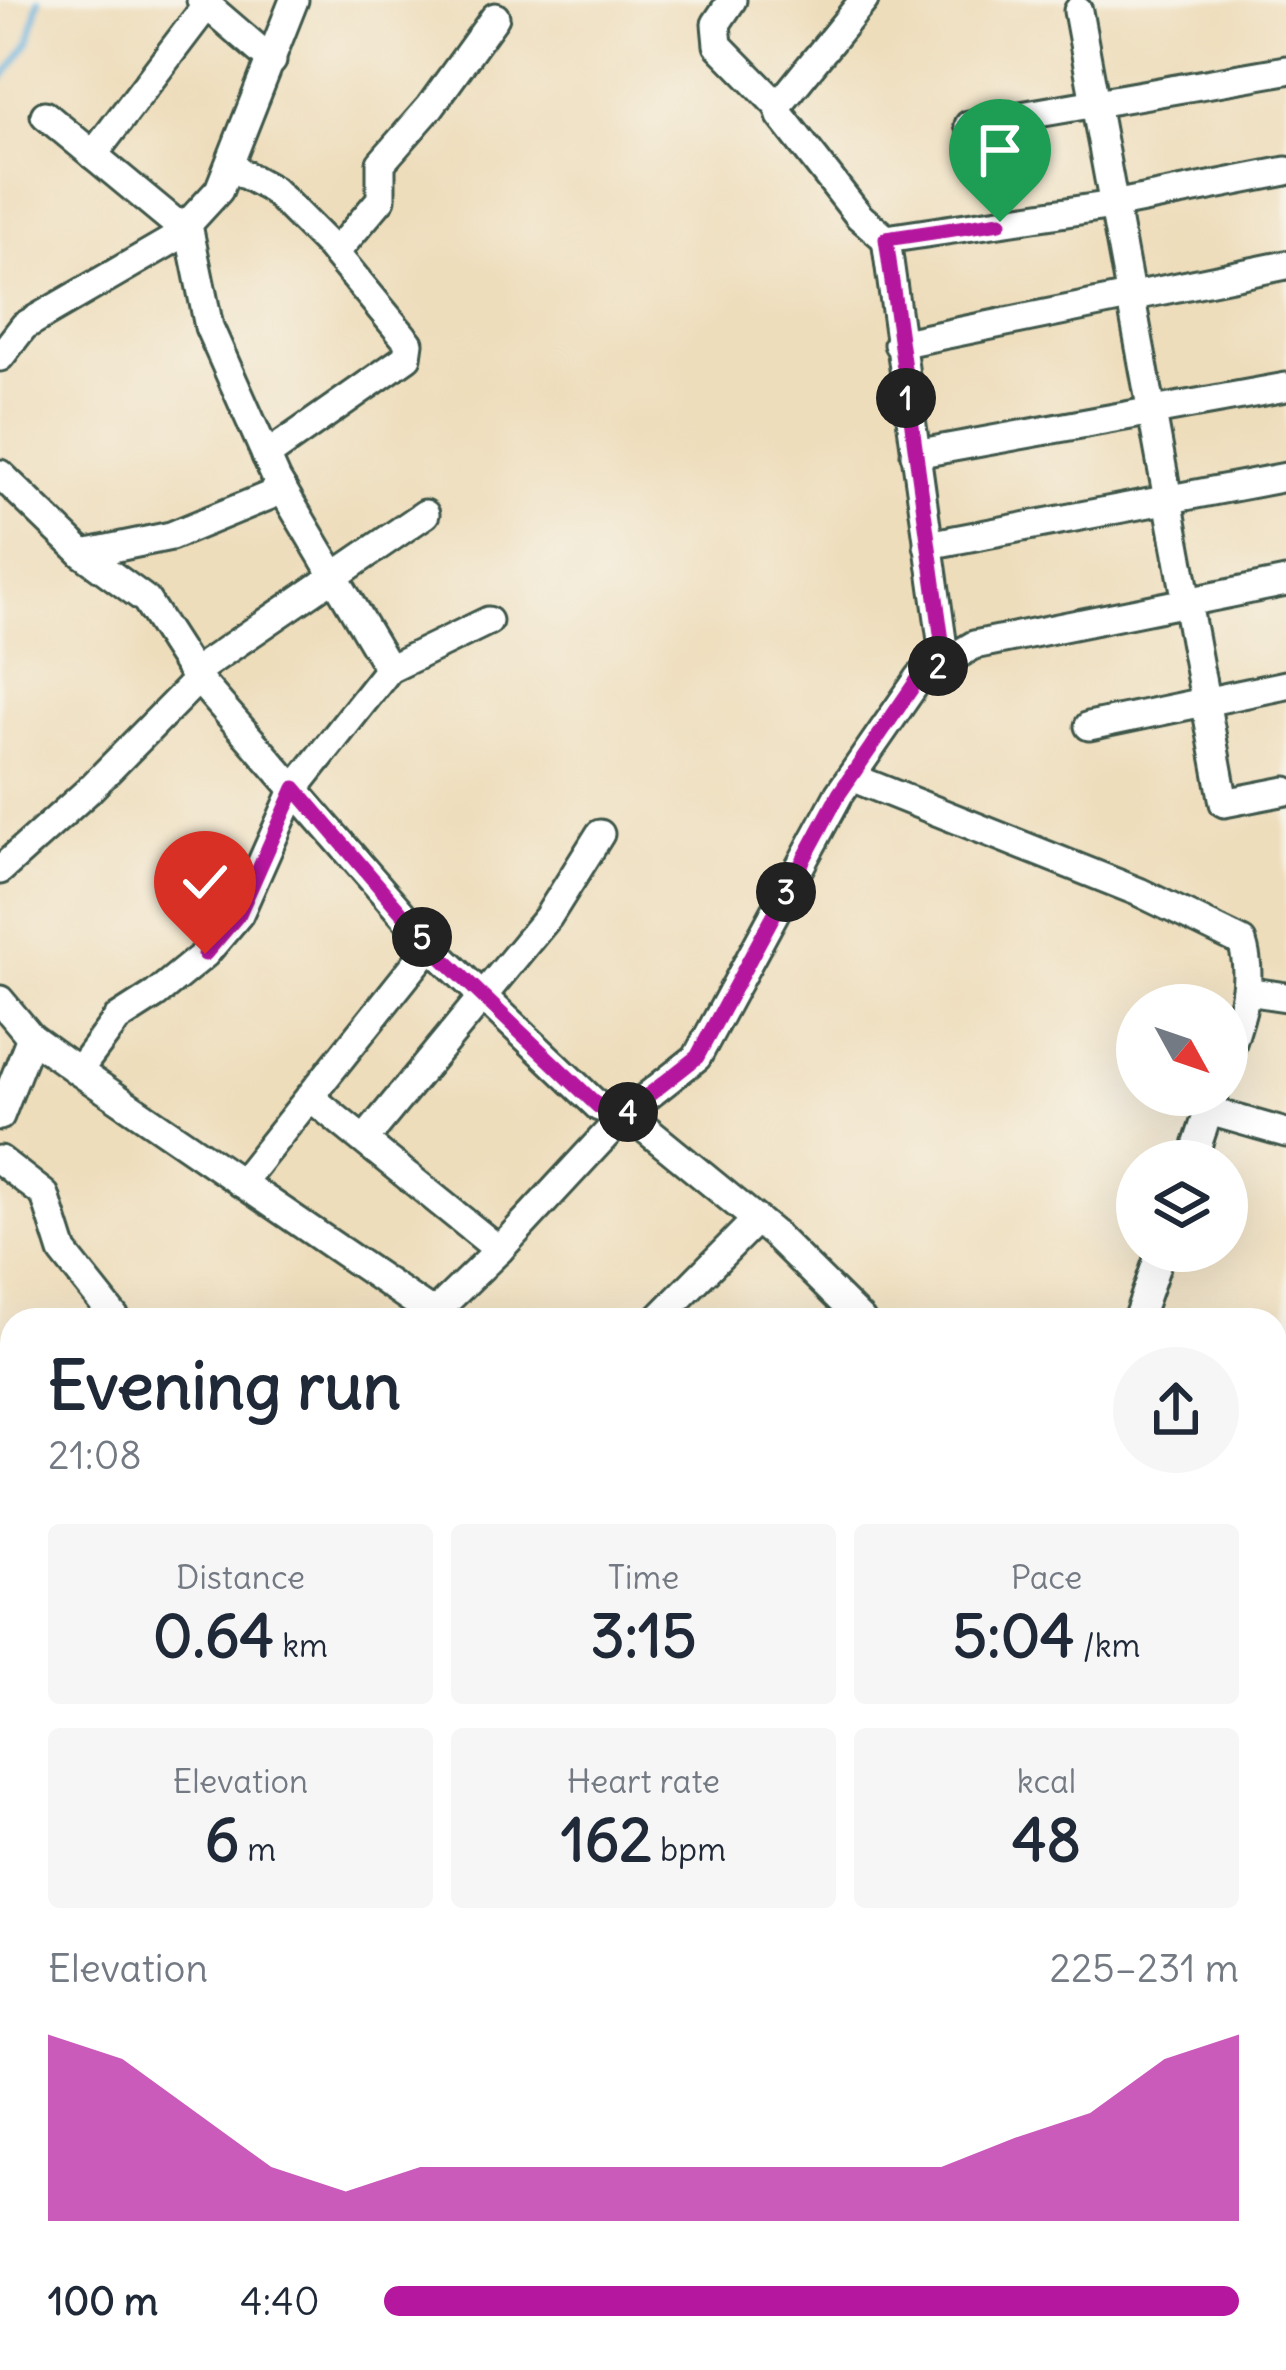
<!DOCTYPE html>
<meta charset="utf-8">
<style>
:root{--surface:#fff;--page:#f6f6f7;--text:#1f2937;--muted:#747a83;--accent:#b5179e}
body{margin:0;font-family:Delius,sans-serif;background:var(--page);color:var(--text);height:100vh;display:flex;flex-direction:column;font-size:45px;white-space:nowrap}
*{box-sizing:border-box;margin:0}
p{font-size:39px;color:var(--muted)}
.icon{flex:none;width:66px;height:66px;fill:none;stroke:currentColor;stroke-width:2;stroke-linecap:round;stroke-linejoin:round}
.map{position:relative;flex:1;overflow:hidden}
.drawer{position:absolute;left:0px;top:1308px;width:1287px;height:1062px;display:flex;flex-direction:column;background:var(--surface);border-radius:36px 36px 0 0;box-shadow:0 12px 48px #0002}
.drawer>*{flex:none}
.needle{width:78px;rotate:130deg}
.fabs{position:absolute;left:1116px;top:984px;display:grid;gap:24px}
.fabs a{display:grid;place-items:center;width:132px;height:132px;border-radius:50%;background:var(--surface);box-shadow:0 12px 48px #0002;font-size:60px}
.pin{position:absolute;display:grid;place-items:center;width:102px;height:102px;color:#fff;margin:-123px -51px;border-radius:50% 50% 50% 0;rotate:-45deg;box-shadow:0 0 12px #0007}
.pin .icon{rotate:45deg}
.km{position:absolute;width:60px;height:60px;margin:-30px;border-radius:50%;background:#222;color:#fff;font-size:33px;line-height:60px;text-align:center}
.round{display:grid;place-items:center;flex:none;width:126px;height:126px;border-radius:63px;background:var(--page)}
.head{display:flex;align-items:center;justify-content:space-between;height:204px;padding:0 48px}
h1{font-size:66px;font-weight:700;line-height:90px}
.stats{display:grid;grid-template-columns:repeat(3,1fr);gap:18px;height:204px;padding:12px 48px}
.stats div{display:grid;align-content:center;border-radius:12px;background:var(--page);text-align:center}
.stats b{font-size:60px;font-weight:700}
.stats small{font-size:33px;font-weight:400}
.stats p{font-size:33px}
.chart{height:336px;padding:24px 48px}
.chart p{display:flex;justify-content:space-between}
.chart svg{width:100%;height:216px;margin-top:12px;fill:var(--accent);opacity:.7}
ul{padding:0 48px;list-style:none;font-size:39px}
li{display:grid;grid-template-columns:192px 144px 1fr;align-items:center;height:90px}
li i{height:30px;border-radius:15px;background:var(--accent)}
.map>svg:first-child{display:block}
.green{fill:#7bcd8f;stroke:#4d8562;stroke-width:3}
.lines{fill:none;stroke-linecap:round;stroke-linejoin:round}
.stream{stroke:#66b2df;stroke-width:6}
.minor-casing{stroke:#3e5548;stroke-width:33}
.minor{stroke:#fff;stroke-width:27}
.route-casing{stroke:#fff;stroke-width:24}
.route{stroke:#b5179e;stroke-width:15}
</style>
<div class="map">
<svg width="1286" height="2370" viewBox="0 0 1286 2370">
<rect width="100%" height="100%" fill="#f7f3e8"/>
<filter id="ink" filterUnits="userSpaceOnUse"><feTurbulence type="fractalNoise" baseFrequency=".00833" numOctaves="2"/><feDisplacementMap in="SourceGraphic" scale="24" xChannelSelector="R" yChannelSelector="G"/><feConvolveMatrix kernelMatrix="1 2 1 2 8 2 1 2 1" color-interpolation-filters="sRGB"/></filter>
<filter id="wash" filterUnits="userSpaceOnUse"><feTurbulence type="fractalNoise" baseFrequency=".004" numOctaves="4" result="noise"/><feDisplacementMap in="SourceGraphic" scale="48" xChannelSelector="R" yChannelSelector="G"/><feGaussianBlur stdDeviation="2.7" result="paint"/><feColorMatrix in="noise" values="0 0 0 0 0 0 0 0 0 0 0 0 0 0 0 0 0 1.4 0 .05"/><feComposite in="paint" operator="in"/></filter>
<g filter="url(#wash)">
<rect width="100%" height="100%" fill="#edb"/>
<path class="green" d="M1275,1980L1286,1983V2151L1275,2173Z"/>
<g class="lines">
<path class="stream" d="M0,82L29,42L39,0"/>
</g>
</g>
<g filter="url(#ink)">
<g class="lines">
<defs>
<g id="minor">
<path d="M201,0L272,61"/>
<path d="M732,0L716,24L718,45L778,106"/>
<path d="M864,0L778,106L781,116L859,216L886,239"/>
<path d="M1078,11L1224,803L1286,791"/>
<path d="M45,115L173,221L188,225L209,327L277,480L389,669"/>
<path d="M969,125L1286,70"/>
<path d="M93,155L207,5"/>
<path d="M229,166L273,190L329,246L409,343L407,357L266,456"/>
<path d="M335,253L381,199V163L430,107L495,17"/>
<path d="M898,344L1286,265"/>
<path d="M0,357L24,326L174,239L219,190L294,0"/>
<path d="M915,454L1286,387"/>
<path d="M0,474L83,554L146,600L193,673L430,946L599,1107L626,1113L774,1234L861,1320"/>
<path d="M928,545L1286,477"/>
<path d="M83,554L171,536L283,490"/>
<path d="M945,662L886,239L1113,205L1286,171"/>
<path d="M193,673L425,514"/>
<path d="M1089,726L1286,685"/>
<path d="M851,777L1139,892L1242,942C1255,982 1240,1018 1227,1058"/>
<path d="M0,870L88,791L198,679"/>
<path d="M1246,991L1286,997"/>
<path d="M0,1000L31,1037L78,1071L442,1320"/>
<path d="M78,1071L117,1019L156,994L205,954L239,914L295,788L389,669L488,621"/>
<path d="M310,1097L499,1250"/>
<path d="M1209,1111L1286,1133"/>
<path d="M0,1116L31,1037"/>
<path d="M366,1138L548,917L600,834"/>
<path d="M0,1160L45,1195L63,1252L117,1320"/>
<path d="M1192,1161L1214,1095"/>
<path d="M241,1183L430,946"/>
<path d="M427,1320L499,1250L626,1113L697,1057L839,794L920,677L974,645L1286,582"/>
<path d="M657,1320L756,1220"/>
<path d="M1137,1320L1161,1251"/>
<path d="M0,1638L12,1625"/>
<path d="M0,1779H12"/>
<path d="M1275,1863L1286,1868"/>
<path d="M0,2026L12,2023"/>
<path d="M0,2048L12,2063"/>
<path d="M1275,2292L1286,2300"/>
<path d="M245,2358L254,2370"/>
<path d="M1148,2370L1153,2358"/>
</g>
</defs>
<use href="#minor" class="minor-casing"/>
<use href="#minor" class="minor"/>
</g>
</g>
<g class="lines" filter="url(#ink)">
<defs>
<path id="route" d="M205,954L239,914L295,788L430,946L599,1107L626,1113L697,1057L839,794L920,676L945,662L886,239L1000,222"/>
</defs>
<use href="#route" class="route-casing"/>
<use href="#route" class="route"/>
</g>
</svg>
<div class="fabs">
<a><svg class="needle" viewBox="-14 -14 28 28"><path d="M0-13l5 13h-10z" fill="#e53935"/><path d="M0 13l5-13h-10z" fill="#747a83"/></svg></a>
<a><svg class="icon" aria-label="layers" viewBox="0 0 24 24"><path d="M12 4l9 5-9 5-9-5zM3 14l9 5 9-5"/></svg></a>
</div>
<div class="pin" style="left:1000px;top:222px;background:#1e9e55"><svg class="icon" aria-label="arrive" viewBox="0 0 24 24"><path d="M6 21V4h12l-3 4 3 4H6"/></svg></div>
<div class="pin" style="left:205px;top:954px;background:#d93025"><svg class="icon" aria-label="check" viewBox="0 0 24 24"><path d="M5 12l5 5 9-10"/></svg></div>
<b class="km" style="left:906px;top:398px">1</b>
<b class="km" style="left:938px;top:666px">2</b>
<b class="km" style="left:786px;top:892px">3</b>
<b class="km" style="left:628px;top:1112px">4</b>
<b class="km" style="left:422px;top:937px">5</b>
<section class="drawer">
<div class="head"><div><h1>Evening run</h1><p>21:08</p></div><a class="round"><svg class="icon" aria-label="share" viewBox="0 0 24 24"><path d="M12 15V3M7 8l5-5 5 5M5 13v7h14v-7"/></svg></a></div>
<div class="stats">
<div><p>Distance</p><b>0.64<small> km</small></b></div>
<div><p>Time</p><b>3:15</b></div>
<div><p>Pace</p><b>5:04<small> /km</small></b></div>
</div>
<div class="stats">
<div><p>Elevation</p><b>6<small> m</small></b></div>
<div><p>Heart rate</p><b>162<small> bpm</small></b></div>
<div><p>kcal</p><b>48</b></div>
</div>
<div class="chart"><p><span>Elevation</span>225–231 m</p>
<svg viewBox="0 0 160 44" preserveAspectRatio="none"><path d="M0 44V6L10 11L20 22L30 33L40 38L50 33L60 33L70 33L80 33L90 33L100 33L110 33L120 33L130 27L140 22L150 11L160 6V44z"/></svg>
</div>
<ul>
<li><b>100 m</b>4:40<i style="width:100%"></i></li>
</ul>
</section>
</div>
